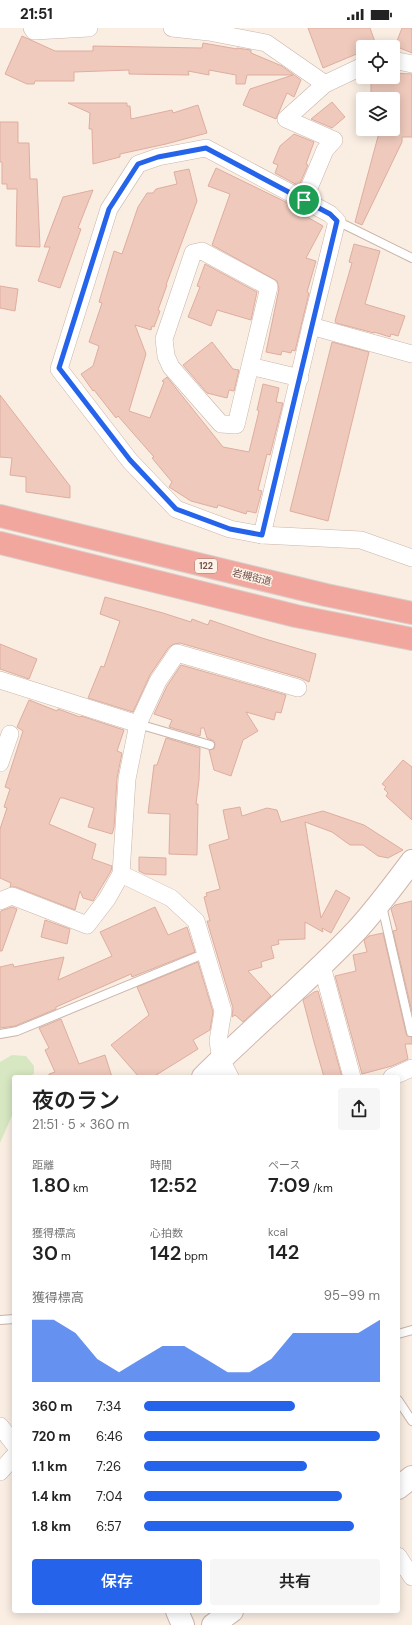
<!DOCTYPE html>
<html lang="ja">
<meta charset="utf-8">
<style>
:root{--surface:#fff;--page:#f6f6f6;--text:#222;--muted:#767676;--accent:#2563eb}
body{margin:0;font-family:"DM Sans","Noto Sans JP",sans-serif;background:var(--page);color:var(--text);height:100vh;display:flex;flex-direction:column;font-size:15px;white-space:nowrap}
*{box-sizing:border-box;margin:0}
p{font-size:13px;color:var(--muted)}
.icon{flex:none;width:22px;height:22px;fill:none;stroke:currentColor;stroke-width:2;stroke-linecap:round;stroke-linejoin:round}
.map{position:relative;flex:1;overflow:hidden}
.panel{position:absolute;left:12px;top:1047px;width:388px;height:538px;display:flex;flex-direction:column;background:var(--surface);border-radius:4px;box-shadow:0 2px 10px #0003}
.panel>*{flex:none}
.controls{position:absolute;left:356px;top:12px;display:grid;gap:8px}
.controls a{display:grid;place-items:center;width:44px;height:44px;border-radius:4px;background:var(--surface);box-shadow:0 2px 10px #0003;font-size:20px}
.pin{position:absolute;display:grid;place-items:center;width:34px;height:34px;color:#fff;margin:-17px;border:2px solid #fff;border-radius:50%;box-shadow:0 1px 4px #0007}
.round{display:grid;place-items:center;flex:none;width:42px;height:42px;border-radius:4px;background:var(--page)}
.head{display:flex;align-items:center;justify-content:space-between;height:68px;padding:0 20px}
h1{font-size:22px;font-weight:600;line-height:30px}
.metrics{display:grid;grid-template-columns:repeat(3,1fr);gap:6px;height:68px;padding:4px 20px}
.metrics div{display:grid;align-content:center}
.metrics b{font-size:20px;font-weight:600}
.metrics small{font-size:11px;font-weight:400}
.metrics p{font-size:11px}
.chart{height:112px;padding:8px 20px}
.chart p{display:flex;justify-content:space-between}
.chart svg{width:100%;height:72px;margin-top:4px;fill:var(--accent);opacity:.7}
.action{display:flex;gap:8px;margin-top:auto;padding:8px 20px}
.action a{flex:1;height:46px;border-radius:4px;background:var(--accent);color:#fff;font-size:16px;font-weight:600;line-height:46px;text-align:center}
.action a+a{background:var(--page);color:var(--text)}
ul{padding:0 20px;list-style:none;font-size:13px}
li{display:grid;grid-template-columns:64px 48px 1fr;align-items:center;height:30px}
li i{height:10px;border-radius:5px;background:var(--accent)}
.status{display:flex;justify-content:space-between;align-items:center;height:28px;padding:0 20px;background:var(--surface);direction:ltr}
.status svg{height:11px;fill:currentColor}
.map>svg:first-child{display:block}
.green{fill:#d6e7c2}
.building{fill:#eec9bc;stroke:#dfad9e}
.lines{fill:none;stroke-linecap:round;stroke-linejoin:round}
.lane-casing{stroke:#cab4aa;stroke-width:10}
.street-casing{stroke:#cab4aa;stroke-width:18}
.secondary-casing{stroke:#cfb5ab;stroke-width:24}
.highway-casing{stroke:#d7cfcd;stroke-width:24}
.lane{stroke:#fff;stroke-width:8}
.street{stroke:#fff;stroke-width:17}
.secondary{stroke:#fff;stroke-width:22}
.highway{stroke:#f1a79d;stroke-width:22}
.route-casing{stroke:#fff;stroke-width:8}
.route{stroke:#2563eb;stroke-width:5}
.labels{text-anchor:middle;dominant-baseline:central;stroke-width:3;stroke-linejoin:round;paint-order:stroke}
.shield{fill:#fef2e8;stroke:#9b837a;stroke-width:1}
.shield-label{font-size:9px;font-weight:bold;fill:#70534b}
.street-label{font-size:10px;fill:#70534b;stroke:#fef2e8}
</style>
<div class="status"><b>21:51</b><svg viewBox="0 0 49 12"><path d="M0 12V9h3v3zM5 12V6h3v6zM10 12V3h3v9zM15 12V0h3v12zM26 1h20v11H26zM47 4h2v5h-2z"/></svg></div>
<div class="map">
<svg width="412" height="1597" viewBox="0 0 412 1597">
<rect width="100%" height="100%" fill="#faeee3"/>
<path class="green" d="M12,1027L26,1028L34,1038V1046L27,1049H14V1083L0,1115V1034Z"/>
<g class="building">
<path d="M308,0H370L375,14L357,20L359,25L323,40Z"/>
<path d="M402,0H412V25L395,18Z"/>
<path d="M22,8L55,23H93V18L202,20L203,15L237,21V20L251,22V25L282,38L301,52L294,69L287,65L276,91L243,77L250,61L293,47H247L245,56H236V47L209,42V47L188,43L189,47L129,46V42L74,44V53H35L34,56H27L5,46Z"/>
<path d="M393,45L412,46V109H402V114L362,197L355,194L380,101H393V71H371V49H393Z"/>
<path d="M332,74L345,89L332,100L311,91Z"/>
<path d="M68,75H127V78H130L131,91L172,82L173,85L198,77L207,105L166,116L120,126V129L93,136L92,101H89L90,85Z"/>
<path d="M0,94H18V115H29L30,151H37L40,219L16,218L17,161H7V156H2V134H0Z"/>
<path d="M294,106L314,114L306,136L308,137L299,158L275,145L278,137L273,135L280,118Z"/>
<path d="M216,140L294,178L293,181L323,198L306,230L316,233L307,264L309,265L295,323L292,322L291,325L282,323L281,327L266,324L279,261L277,253L212,217L230,166L208,158Z"/>
<path d="M189,141L197,173L166,257H167L158,282L160,283L154,299L152,298L151,302L135,297L146,326L129,383L150,390L164,354L162,353L167,349L223,419L249,424L259,383L257,382L263,356L279,360L276,374L283,375L270,427L267,426L258,462L262,463L256,485L247,483L246,486L218,477L217,480L191,473L169,459L172,454L152,430L154,429L118,388L116,390L94,362L93,363L81,346L93,338L99,318L89,314L102,275L99,274L114,223L122,226L138,179L147,165H153L156,161L177,156L174,144Z"/>
<path d="M93,162L78,200L81,201L60,260L38,253L50,219H44L63,169Z"/>
<path d="M354,216L380,223L365,276L405,288L398,308L391,306L390,309L374,304V305L336,295L335,293L352,235L349,234Z"/>
<path d="M205,236L257,264L251,292L217,282L211,298L188,289L200,259L197,258Z"/>
<path d="M0,258L18,261L15,283L0,280Z"/>
<path d="M212,314L233,341L239,342L234,363L229,362L227,370L207,365L183,337Z"/>
<path d="M332,314L369,324L328,493L290,483Z"/>
<path d="M0,367L70,458V470L26,464V449L10,447L12,430L0,429Z"/>
<path d="M105,569L163,585L191,594L192,591L208,597L210,592L262,610L316,626L309,654L301,650L180,615L174,616L169,619L150,647L133,684L88,670L101,638L104,639L120,593L100,586Z"/>
<path d="M0,616L37,631L29,651L0,641Z"/>
<path d="M181,637L286,667L281,685L276,684L274,692L246,684L258,703L243,712L231,748L214,742L209,722L214,721L215,716L214,713L207,710L204,700H201L200,708L169,699L172,692L154,686L167,658Z"/>
<path d="M29,672L57,683L58,681L80,689L81,688L124,702L117,723L122,725L117,750L114,800L112,806L88,799L94,780L63,770H60L49,796L96,816L92,831L112,838L111,843L93,873L83,870L80,863L75,882L16,859H10L11,855L0,850V801L7,780L4,779L10,761L5,759L23,703L17,699Z"/>
<path d="M166,710L200,720L199,752L196,776H198L197,827L169,826L170,786L148,785L154,737H157Z"/>
<path d="M403,732L412,739V792L386,768L388,765L384,761L386,759L382,756Z"/>
<path d="M240,779L242,788L267,780L277,782L281,794L323,783L364,797L403,822L388,830L378,828L363,817H350L332,804L305,794L321,890L336,862L350,870L331,905L322,900L323,904L305,894V911L278,912L279,916L271,918L274,930L261,934L262,939L248,943L271,968L243,994L235,987L232,989L233,980L207,893H210L204,869L207,868L206,865L220,861L209,817L229,811L223,782Z"/>
<path d="M139,829L166,830V847L145,846L139,843Z"/>
<path d="M412,873V984L393,903L397,902L391,881L395,877Z"/>
<path d="M12,879L17,881L2,923H0V885L1,883Z"/>
<path d="M155,879L168,907L187,899L195,924L132,949L131,946L56,979V981L15,998L0,1000V939L13,936L14,939L64,929L58,952L112,928L100,904Z"/>
<path d="M45,892L70,901L67,916L41,909Z"/>
<path d="M383,905L406,1005L407,1008L412,1009V1016H405L408,1031L392,1038L362,1046L335,948L356,943L353,927L367,924L364,912L369,908Z"/>
<path d="M198,934L213,984L210,1002L193,1012L198,1021L153,1049H139L111,1017L149,987L137,959Z"/>
<path d="M318,963L342,1049H324L314,1014L303,972L314,964Z"/>
<path d="M61,991L79,1036L105,1027L112,1049H49V1046L55,1044L45,1022L49,1020L39,1000Z"/>
</g>
<g class="lines">
<defs>
<g id="lane">
<path d="M337,193L412,230"/>
<path d="M138,696L210,717"/>
<path d="M382,878L411,1004"/>
<path d="M0,1006L17,1003L206,925"/>
<path d="M0,1292L14,1291"/>
<path d="M398,1306L412,1302"/>
<path d="M398,1372L412,1393"/>
</g>
<g id="street">
<path d="M32,0L34,3L89,0"/>
<path d="M172,0L209,4L266,15L325,56"/>
<path d="M393,32L412,36"/>
<path d="M304,172L325,122L334,112L286,91L325,56L363,38"/>
<path d="M311,298L337,193L330,186L206,120L158,129L138,136L109,181L59,341L130,433L176,481L230,501L262,507L361,512L412,530"/>
<path d="M250,338L236,397L221,396L171,339L166,328L164,311L193,225L202,223L269,259L250,338L300,350"/>
<path d="M262,507L311,298L412,326"/>
<path d="M0,652L138,696"/>
<path d="M0,735L10,706"/>
<path d="M121,846L171,870L196,893L223,983L218,1013L221,1032L230,1049"/>
<path d="M0,873L12,868L87,897L107,871L121,846L127,751L138,696L158,653L177,625L298,660"/>
<path d="M322,938L352,1049"/>
<path d="M392,1049L412,1040"/>
<path d="M0,1398L14,1416"/>
<path d="M0,1444L14,1428"/>
<path d="M398,1528L412,1549"/>
</g>
<g id="secondary">
<path d="M203,1049C253,999 308,954 357,902C377,880 394,857 412,833"/>
<path d="M398,1460L412,1449"/>
<path d="M177,1583L183,1597"/>
<path d="M213,1597L232,1583"/>
</g>
<g id="highway">
<path d="M0,488L326,567L412,585"/>
<path d="M0,515L296,588L412,611"/>
</g>
</defs>
<use href="#lane" class="lane-casing"/>
<use href="#street" class="street-casing"/>
<use href="#secondary" class="secondary-casing"/>
<use href="#highway" class="highway-casing"/>
<use href="#lane" class="lane"/>
<use href="#street" class="street"/>
<use href="#secondary" class="secondary"/>
<use href="#highway" class="highway"/>
</g>
<g class="lines">
<defs>
<path id="route" d="M206,120L330,186L337,193L262,507L230,501L176,481L130,432L59,340L109,181L138,136L158,129Z"/>
</defs>
<use href="#route" class="route-casing"/>
<use href="#route" class="route"/>
</g>
<g class="labels">
<rect class="shield" x="195" y="531" width="22" height="14" rx="3"/>
<g class="shield-label">
<text x="206" y="538">122</text>
</g>
<g class="street-label">
<text transform="translate(252 549) rotate(14)">岩槻街道</text>
</g>
</g>
</svg>
<div class="controls">
<a><svg class="icon" aria-label="locate" viewBox="0 0 24 24"><circle cx="12" cy="12" r="6"/><path d="M12 2v4M12 18v4M2 12h4M18 12h4"/></svg></a>
<a><svg class="icon" aria-label="layers" viewBox="0 0 24 24"><path d="M12 4l9 5-9 5-9-5zM3 14l9 5 9-5"/></svg></a>
</div>
<div class="pin" style="left:304px;top:172px;background:#1e9e55"><svg class="icon" aria-label="arrive" viewBox="0 0 24 24"><path d="M6 21V4h12l-3 4 3 4H6"/></svg></div>
<section class="panel">
<div class="head"><div><h1>夜のラン</h1><p>21:51 · 5 × 360 m</p></div><a class="round"><svg class="icon" aria-label="share" viewBox="0 0 24 24"><path d="M12 15V3M7 8l5-5 5 5M5 13v7h14v-7"/></svg></a></div>
<div class="metrics">
<div><p>距離</p><b>1.80<small> km</small></b></div>
<div><p>時間</p><b>12:52</b></div>
<div><p>ペース</p><b>7:09<small> /km</small></b></div>
</div>
<div class="metrics">
<div><p>獲得標高</p><b>30<small> m</small></b></div>
<div><p>心拍数</p><b>142<small> bpm</small></b></div>
<div><p>kcal</p><b>142</b></div>
</div>
<div class="chart"><p><span>獲得標高</span>95–99 m</p>
<svg viewBox="0 0 160 44" preserveAspectRatio="none"><path d="M0 44V6L10 6L20 14L30 30L40 38L50 30L60 22L70 22L80 30L90 38L100 38L110 30L120 14L130 14L140 14L150 14L160 6V44z"/></svg>
</div>
<ul>
<li><b>360 m</b>7:34<i style="width:64%"></i></li>
<li><b>720 m</b>6:46<i style="width:100%"></i></li>
<li><b>1.1 km</b>7:26<i style="width:69%"></i></li>
<li><b>1.4 km</b>7:04<i style="width:84%"></i></li>
<li><b>1.8 km</b>6:57<i style="width:89%"></i></li>
</ul>
<div class="action"><a>保存</a><a>共有</a></div>
</section>
</div>
